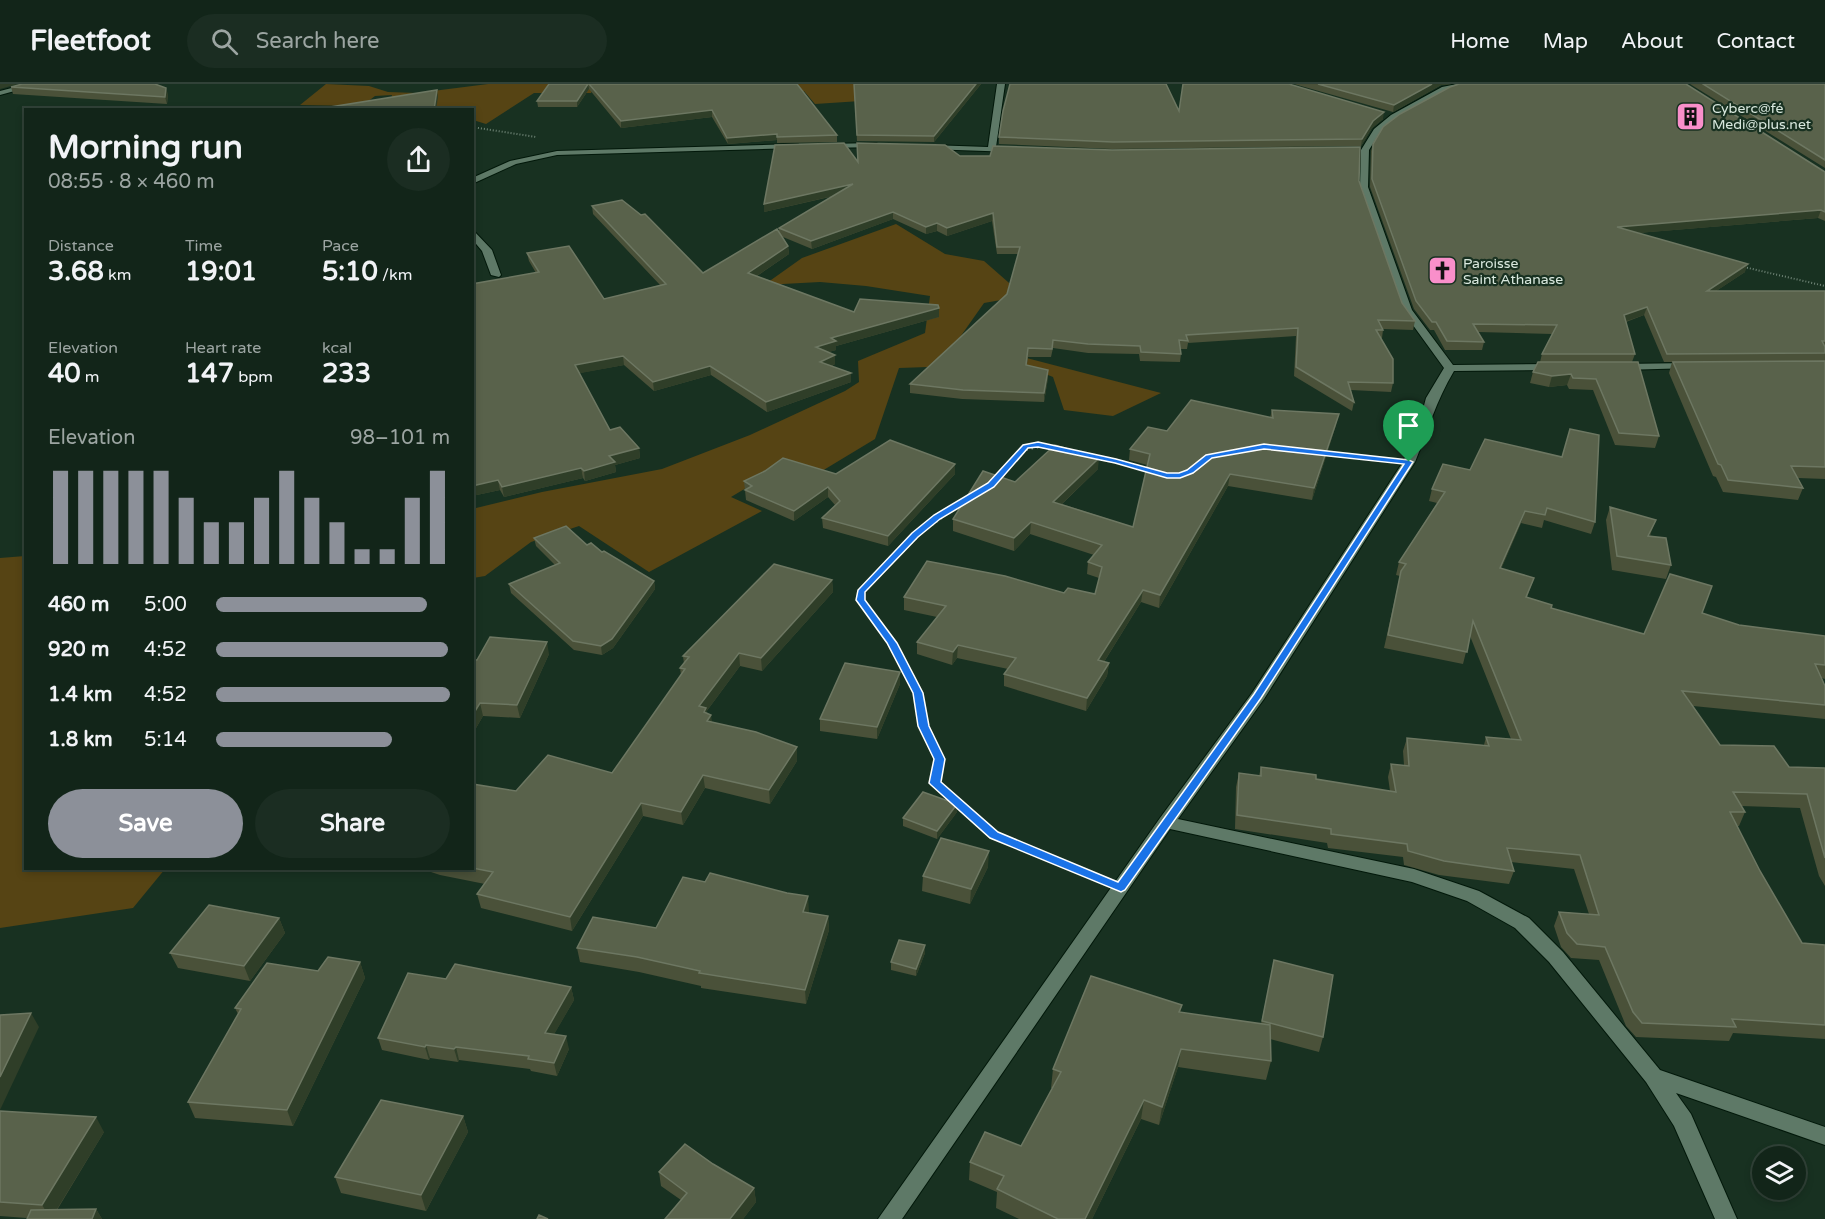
<!DOCTYPE html>
<meta charset="utf-8">
<style>
:root{--surface:#122519;--page:#1b2d22;--text:#f1f3f6;--muted:#9ca5a2;--line:#314238;--accent:#8c9099}
body{margin:0;font-family:"Varela Round",sans-serif;background:var(--page);color:var(--text);height:100vh;display:flex;flex-direction:column;font-size:22px;white-space:nowrap}
*{box-sizing:border-box;margin:0}
p{font-size:20px;color:var(--muted)}
.icon{flex:none;width:33px;height:33px;fill:none;stroke:currentColor;stroke-width:2;stroke-linecap:round;stroke-linejoin:round}
.map{position:relative;flex:1;overflow:hidden}
.details{position:absolute;left:24px;top:24px;width:450px;height:762px;display:flex;flex-direction:column;background:var(--surface);border-radius:0px;box-shadow:0 3px 9px #0003,0 0 0 2px var(--line)}
.details>*{flex:none}
.controls{position:absolute;left:1752px;top:1062px;display:grid;gap:12px}
.controls a{display:grid;place-items:center;width:54px;height:54px;border-radius:50%;background:var(--surface);box-shadow:0 3px 9px #0003,0 0 0 2px var(--line);font-size:30px}
.pin{position:absolute;display:grid;place-items:center;width:51px;height:51px;color:#fff;margin:-62px -26px;border-radius:50% 50% 50% 0;rotate:-45deg;box-shadow:0 0 6px #0007}
.pin .icon{rotate:45deg}
.round{display:grid;place-items:center;flex:none;width:63px;height:63px;border-radius:32px;background:var(--page)}
.head{display:flex;align-items:center;justify-content:space-between;height:102px;padding:0 24px}
h1{font-size:33px;font-weight:800;line-height:45px}
.figures{display:grid;grid-template-columns:repeat(3,1fr);gap:9px;height:102px;padding:6px 24px}
.figures div{display:grid;align-content:center}
.figures b{font-size:26px;font-weight:800}
.figures small{font-size:16px;font-weight:400}
.figures p{font-size:16px}
.chart{height:168px;padding:12px 24px}
.chart p{display:flex;justify-content:space-between}
.chart svg{width:100%;height:108px;margin-top:6px;stroke:var(--accent);stroke-width:6}
.button{display:flex;gap:12px;margin-top:auto;padding:12px 24px}
.button a{flex:1;height:69px;border-radius:36px;background:var(--accent);color:#fff;font-size:24px;font-weight:800;line-height:69px;text-align:center}
.button a+a{background:var(--page);color:var(--text)}
ul{padding:0 24px;list-style:none;font-size:20px}
li{display:grid;grid-template-columns:96px 72px 1fr;align-items:center;height:45px}
li i{height:15px;border-radius:8px;background:var(--accent)}
header{display:flex;align-items:center;gap:36px;box-sizing:border-box;height:84px;padding:0 30px;background:var(--surface);border-bottom:2px solid var(--line)}
header strong{font-size:28px}
nav{display:flex;gap:33px;margin-inline-start:auto;font-size:21px}
.search{width:420px;height:54px;background:var(--page);display:flex;align-items:center;gap:15px;box-sizing:border-box;padding:0 21px;border-radius:33px;color:var(--muted);font-size:22px}
.map>svg:first-child{display:block}
.green{fill:#564414}
.lines{fill:none;stroke-linecap:round;stroke-linejoin:round}
.minor-casing{stroke:#02180a;stroke-width:2}
.path-far2{stroke:#708577;stroke-width:2;stroke-dasharray:1 2;stroke-linecap:butt}
.path-far1{stroke:#708577;stroke-width:3;stroke-dasharray:1.5 4;stroke-linecap:butt}
.path{stroke:#708577;stroke-width:4;stroke-dasharray:1.5 4.5;stroke-linecap:butt}
.minor{fill:#5e7967;fill-rule:evenodd}
.wall{fill:#4a5139}
.shaded-wall{fill:#2f3e28}
.building{fill:#59624b;stroke:#6d7762;stroke-width:1.5}
.route{fill:#1a73e8;stroke:#fff;stroke-width:1.5;fill-rule:evenodd}
.labels{text-anchor:middle;dominant-baseline:central;stroke-width:4.5;stroke-linejoin:round;paint-order:stroke}
.far-poi-label{font-size:14px;fill:#d9e8de;stroke:#183121;text-anchor:start}
</style>
<header>
<strong>Fleetfoot</strong>
<div class="search"><svg class="icon" aria-label="search" viewBox="0 0 24 24"><circle cx="10" cy="10" r="6"/><path d="M15 15l6 6"/></svg>Search here</div>
<nav><a>Home</a><a>Map</a><a>About</a><a>Contact</a></nav>
</header>
<div class="map">
<svg width="1825" height="1135" viewBox="0 0 1825 1135">
<rect width="100%" height="100%" fill="#183121"/>
<g class="green">
<path d="M326,0L369,2L388,8L417,9L488,0H605L595,1L591,9H534L486,40L473,36L472,26H433L391,15L392,11L375,12L362,22L300,21Z"/>
<path d="M764,0H875L876,16L815,20L804,7L766,10Z"/>
<path d="M896,140L945,170L984,177L1024,212L984,219L958,256L1161,309L1113,332L1064,326L1053,293L1030,284L986,281L899,284L875,355L817,390L783,382L731,413L762,427L649,488L579,442L531,458L485,492L473,494L472,425L542,408L662,385L750,351L845,307L859,298L858,277L925,249L930,212L866,202L820,198L764,201L802,174Z"/>
<path d="M25,472L26,784L165,785L133,824L0,844V474Z"/>
</g>
<g class="lines">
<defs>
<g id="minor">
<path d="M27,0H40L0,11V7Z"/>
<path d="M997,0H1005L996,63L1014,64V68L927,65L926,63L930,61L988,63Z"/>
<path d="M1457,0H1470L1448,7L1397,35L1380,48L1369,66L1368,103L1412,226L1453,281L1555,280L1561,283L1555,286L1454,287C1436,317 1428,346 1415,378L1264,615L1178,735L1414,785L1479,807L1529,834L1563,868L1660,986L1825,1043V1061L1676,1009L1691,1030L1737,1135H1715L1674,1042L1646,998L1549,878L1515,844L1467,817L1412,798L1170,745L902,1135H878L1160,734L1252,609L1403,378L1419,340L1426,314L1444,284L1402,226L1360,103L1361,66L1374,45L1391,31L1442,3Z"/>
<path d="M876,59L880,61L879,63L825,64L821,62L825,60Z"/>
<path d="M795,60H798V64L557,71L516,80L472,100V94L510,77L557,67Z"/>
<path d="M472,145L492,166L501,191L499,193L491,191L482,167L472,155Z"/>
<path d="M1690,279L1694,280V284L1621,286L1615,283L1621,280Z"/>
</g>
</defs>
<use href="#minor" class="minor-casing"/>
<g class="path-far2">
<path d="M472,43L536,53"/>
<path d="M1744,183L1825,202"/>
</g>
<g class="path-far1">
<path d="M1323,369L1384,375"/>
<path d="M1090,371L1150,386"/>
<path d="M995,396C1016,371 1021,359 1056,364"/>
<path d="M866,524L860,516L861,508L923,447L967,415"/>
</g>
<path class="path" d="M865,522L892,559L918,609L923,642L939,675L935,699L994,751L1098,794"/>
<use href="#minor" class="minor"/>
</g>
<g class="wall">
<path d="M549,0H797L837,51V58L777,59V56L728,60L712,33L621,44L589,5L577,23H538L537,17Z"/>
<path d="M854,0H981L934,58L857,57Z"/>
<path d="M1294,0H1452L1441,1L1393,28Z"/>
<path d="M1690,0H1825V84Z"/>
<path d="M11,3L168,10L167,20L13,10Z"/>
<path d="M1179,27L1383,35L1372,44L1361,62L1112,65L999,60V53Z"/>
<path d="M1373,60L1825,88V137L1818,134L1637,149L1745,188L1716,207H1825V395L1798,394L1803,404L1798,416L1723,408L1716,393L1713,392L1669,289L1672,278H1664L1644,231L1626,238L1635,270L1632,278L1659,352L1655,364L1615,361L1593,306L1569,305L1567,301L1549,303L1530,299L1533,288L1540,278L1542,270L1552,250L1478,248L1484,258L1482,266H1445L1434,246H1430L1414,225L1370,103L1371,67Z"/>
<path d="M960,72L1359,97L1402,219L1415,237L1413,246L1383,245V246L1382,254H1381L1393,299L1391,308L1351,306L1354,318L1352,327L1294,292L1296,252L1188,259L1187,265H1180L1181,270L1180,278L1140,277L1139,270L1088,269L1053,264L1051,273H1028L1027,281L1048,294L1044,318L962,315L910,309V300L1007,210L1018,170H997L992,137L947,152L937,147L926,150L893,135L812,165L783,153L788,162L789,170L757,192L854,228L939,233L836,262V266L828,268L835,271V280L832,282L851,298L767,328L711,291L654,307L624,281L579,289L610,346L639,364L640,374L615,381L616,388L585,397L583,394L504,413L500,406L472,412L536,189L529,177L527,169L604,215L660,201L593,130L592,122L703,189L779,148V144L834,112L764,128V120L858,77Z"/>
<path d="M1272,326L1336,341L1312,416L1228,402L1159,524L1141,518L1104,578L1109,579L1107,592L1086,627L1004,602V590L1008,585L957,574L952,581L917,570V558L937,533L904,526V513L1064,509L1095,510L1099,494L1087,490L1088,478L1094,471L1030,450L1014,467L953,447V435L1015,398L1098,385L1062,420L1133,443L1147,381L1129,376L1130,365L1167,347L1270,334Z"/>
<path d="M1443,380L1595,438L1591,450L1544,436L1542,444L1521,439L1501,485L1534,494L1527,513L1551,524L1644,550L1702,529L1739,541L1825,552V595L1822,594L1825,602V635L1693,622L1720,661L1789,683L1825,684V802L1819,792L1800,724L1741,722L1745,728L1739,742H1737L1760,787L1802,859L1825,861V955L1733,949L1729,957L1636,953L1626,942L1599,876L1571,874L1561,863L1554,842L1559,828L1589,830L1574,785L1511,778L1514,787L1509,800L1439,791L1404,781L1403,773L1328,764L1327,759L1235,745L1236,703L1239,689L1259,692L1261,683L1316,695L1390,707L1388,693L1391,680L1404,681L1403,667L1407,654L1484,661L1486,653L1511,655L1470,552L1463,580L1384,564L1400,492L1396,491L1399,478L1437,419L1429,417L1432,405Z"/>
<path d="M836,390H955L888,462L823,444L822,434L835,421L828,413L794,437L746,416L744,397Z"/>
<path d="M1610,423L1651,449L1650,452L1671,481L1666,495L1612,486L1606,436Z"/>
<path d="M534,454L587,461L602,468L654,497L655,505L613,564L602,571L574,566L511,509L509,500L555,481L536,462Z"/>
<path d="M832,496L833,508L762,587L740,582L706,628L712,638L797,677L770,720L705,704L683,741L643,732L572,847L481,824L477,810L485,800L440,791L419,784H472L516,707L612,689L681,591L680,584L684,580L683,572Z"/>
<path d="M549,570L520,634L483,632L472,651V576Z"/>
<path d="M900,588V600L877,655L820,647V635Z"/>
<path d="M957,720V728L937,755L903,742V734Z"/>
<path d="M988,783L970,820L922,807L923,792Z"/>
<path d="M809,827L808,829L828,832L829,846L806,920L701,904V902L639,888L580,878L577,864L656,844Z"/>
<path d="M279,834L285,849L250,897L178,884L170,869Z"/>
<path d="M925,861V869L916,892L891,886V878Z"/>
<path d="M1274,876L1323,953L1319,968L1270,955L1271,977L1266,996L1178,983L1159,1041L1141,1035L1092,1135H1019L996,1124L997,1108L969,1096L970,1078L1021,1062L1053,1004H1051L1053,985L1182,921L1180,929L1261,940Z"/>
<path d="M360,878L365,894L293,1042L195,1034L188,1018L238,930L235,924L318,887Z"/>
<path d="M446,895L571,903L574,916L554,950L569,965L557,992L531,987L530,985L459,976L458,978L430,974L429,976L382,966L378,954Z"/>
<path d="M0,1027L104,1048L57,1126L96,1125L102,1135H27V1134L0,1132Z"/>
<path d="M463,1032L468,1048L426,1127L341,1109L335,1093Z"/>
<path d="M713,1080L754,1104L756,1118L743,1135H665L681,1116L661,1102L659,1088Z"/>
</g>
<g class="shaded-wall">
<path d="M0,0H18L0,5Z"/>
<path d="M588,0L589,5L577,23V17Z"/>
<path d="M976,0H981L934,58V52Z"/>
<path d="M1432,0H1452L1441,1L1393,28L1394,21Z"/>
<path d="M166,4L168,10L167,20L165,13Z"/>
<path d="M437,6L438,13L436,26H434Z"/>
<path d="M712,26V33L621,44V37Z"/>
<path d="M1384,28L1383,35L1372,44L1361,62L1362,55L1373,37Z"/>
<path d="M777,50V56L728,60L727,54Z"/>
<path d="M853,100L854,107L764,128V120Z"/>
<path d="M1821,126L1818,134L1614,151L1617,143Z"/>
<path d="M893,128V135L812,165L811,157Z"/>
<path d="M993,129L992,137L947,152V144Z"/>
<path d="M937,139V147L926,150V143Z"/>
<path d="M788,162L789,170L749,197L748,189Z"/>
<path d="M1748,180L1745,188L1704,215L1707,207Z"/>
<path d="M1647,223L1644,231L1621,239L1624,231Z"/>
<path d="M939,224V233L836,262V266L816,272V263L831,254Z"/>
<path d="M835,271V280L821,287L820,278Z"/>
<path d="M623,272L624,281L576,290L575,281Z"/>
<path d="M710,282L711,291L654,307L653,298Z"/>
<path d="M1048,286V294L1044,318V309Z"/>
<path d="M851,289V298L767,328L766,318Z"/>
<path d="M1571,290L1567,301L1549,303L1552,292Z"/>
<path d="M1339,330L1336,341L1312,416L1314,404Z"/>
<path d="M639,364L640,374L615,381L616,388L585,397L584,387L609,372Z"/>
<path d="M1099,374L1098,385L1052,429L1053,418Z"/>
<path d="M955,380V390L888,462V452Z"/>
<path d="M581,384L583,394L504,413L502,403Z"/>
<path d="M1230,390L1228,402L1159,524L1160,511Z"/>
<path d="M498,396L500,406L472,412V402Z"/>
<path d="M828,403V413L794,437V427Z"/>
<path d="M1525,427L1521,439L1496,497L1500,484Z"/>
<path d="M1656,436L1651,449L1643,465L1648,452Z"/>
<path d="M1031,438L1030,450L1014,467V454Z"/>
<path d="M832,496L833,508L762,587L761,574Z"/>
<path d="M654,497L655,505L613,564L602,571L601,562Z"/>
<path d="M1143,506L1141,518L1097,589L1098,576Z"/>
<path d="M547,558L549,570L520,634L517,621Z"/>
<path d="M958,561L957,574L952,581L953,568Z"/>
<path d="M739,569L740,582L706,628L707,637L699,622Z"/>
<path d="M1109,579L1107,592L1086,627L1087,614Z"/>
<path d="M900,588V600L877,655V643Z"/>
<path d="M480,619L483,632L472,651V632Z"/>
<path d="M711,631L713,644L707,637Z"/>
<path d="M797,663V677L770,720L769,706Z"/>
<path d="M703,691L705,704L683,741L681,728Z"/>
<path d="M641,719L643,732L572,847L570,833Z"/>
<path d="M957,720V728L937,755V747Z"/>
<path d="M989,767L988,783L970,820L971,805Z"/>
<path d="M808,812L809,827L804,843L803,828Z"/>
<path d="M828,832L829,846L806,920L805,906Z"/>
<path d="M279,834L285,849L250,897L244,882Z"/>
<path d="M925,861V869L916,892V885Z"/>
<path d="M360,878L365,894L293,1042L287,1026Z"/>
<path d="M571,903L574,916L548,961L545,949Z"/>
<path d="M31,929L39,943L0,1026V993Z"/>
<path d="M566,952L569,965L557,992L554,979Z"/>
<path d="M426,961L430,974L429,976L425,963Z"/>
<path d="M456,963L459,976L458,978L454,965Z"/>
<path d="M1181,965L1178,983L1159,1041L1162,1023Z"/>
<path d="M1144,1016L1141,1035L1092,1135H1085Z"/>
<path d="M463,1032L468,1048L426,1127L421,1111Z"/>
<path d="M96,1033L104,1048L51,1135L42,1121Z"/>
<path d="M754,1104L756,1118L743,1135H730Z"/>
<path d="M96,1125L102,1135H92Z"/>
</g>
<g class="building">
<path d="M22,0H155L166,4L165,13L11,3Z"/>
<path d="M549,0H588L577,17H537Z"/>
<path d="M589,0H797L837,51L777,53V50L727,54L712,26L621,37Z"/>
<path d="M854,0H976L934,52L857,51Z"/>
<path d="M1010,0H1166L1179,27L1183,0H1289L1384,28L1373,37L1362,55L1113,58L999,53L1003,27Z"/>
<path d="M1318,0H1432L1394,21Z"/>
<path d="M1459,0H1686L1825,88V128L1821,126L1617,143L1748,180L1707,207H1825V257H1822L1825,263V269L1667,270L1647,223L1624,231L1635,270H1542L1557,241L1473,240L1484,258L1447,257L1436,238H1432L1416,217L1372,95L1373,60L1383,43L1400,30L1450,3Z"/>
<path d="M1703,0H1825V76Z"/>
<path d="M437,6L434,26H318V25Z"/>
<path d="M844,59L858,78L857,59L945,61L960,72H990L993,62L1112,66L1360,63L1359,97L1402,219L1415,237L1378,236L1383,246H1376L1393,275V299L1348,298L1354,318L1296,283L1298,244L1186,251L1188,257L1179,256L1181,270L1141,268L1140,262L1088,260L1053,256L1052,265L1028,264L1026,281L1048,286L1044,309L963,306L910,300L1007,210L1020,163H997L993,129L947,144L937,139L926,143L893,128L811,157L779,144L853,100L764,120L775,61Z"/>
<path d="M622,116L641,131L645,130L703,189L777,145L788,162L748,189L854,228L860,215L938,221L939,224L831,254L836,257L816,263L835,271L820,278L851,289L766,318L710,282L653,298L623,272L575,281L610,346L620,343L639,364L609,372L615,378L584,387L581,384L502,403L498,396L472,402V200L539,188L527,169L569,162L604,215L666,200L592,122Z"/>
<path d="M1825,277V383L1791,382L1803,404L1728,396L1721,381L1718,380L1673,278Z"/>
<path d="M1538,278H1638L1659,352L1619,349L1596,295L1573,294L1571,290L1552,292L1533,288Z"/>
<path d="M1191,316L1273,334L1272,326L1339,330L1314,404L1230,390L1160,511L1143,506L1098,576L1109,579L1087,614L1004,590L1016,574L958,561L953,568L917,558L946,522L904,513L927,477L1005,492L1064,509L1068,504L1095,510L1102,483L1088,478L1102,461L1031,438L1014,454L953,435L983,387L1015,398L1055,361L1099,374L1053,418L1133,443L1150,370L1130,365L1148,343L1167,347Z"/>
<path d="M1570,345L1599,351L1595,438L1547,424L1545,431L1525,427L1500,484L1534,494L1526,513L1552,521L1551,524L1644,550L1670,490L1712,502L1702,529L1739,541L1825,552V581L1815,580L1825,602V621L1682,607L1720,661L1774,662L1789,683L1825,684V774L1807,710L1733,708L1745,728H1730L1760,787L1802,859L1825,861V941L1732,935L1736,943L1642,939L1633,928L1605,863L1577,860L1567,849L1559,828L1599,831L1580,771L1507,764L1514,787L1444,777L1408,767L1407,760L1331,750V745L1237,731L1239,689L1261,692V683L1316,691V695L1396,708L1391,680L1409,682L1407,654L1489,662L1486,653L1521,656L1473,537L1467,568L1388,551L1401,487L1406,480L1399,478L1445,408L1432,405L1443,380L1470,386L1485,355L1562,373Z"/>
<path d="M890,356L955,380L888,452L822,434L840,417L828,403L794,427L745,406L752,402L744,397L765,387L783,374L836,390Z"/>
<path d="M1610,423L1656,436L1648,452L1666,454L1671,481L1617,472Z"/>
<path d="M566,442L587,461L591,459L602,468L604,467L654,497L612,555L601,562L573,557L509,500L560,479L534,454Z"/>
<path d="M774,480L832,496L761,574L739,569L699,622L706,624L704,628L711,631L707,637L756,648L797,663L769,706L703,691L681,728L641,719L570,833L477,810L493,788L472,784V700L516,707L548,671L612,689L685,585L680,584L689,573L683,572Z"/>
<path d="M490,553L547,558L517,621L480,619L472,632V576H477Z"/>
<path d="M845,579L900,588L877,643L820,635Z"/>
<path d="M923,708L957,720L937,747L903,734Z"/>
<path d="M941,754L989,767L971,805L923,792Z"/>
<path d="M710,789L787,809L808,812L803,828L828,832L805,906L699,889L700,887L637,873L577,864L593,833L656,844L683,793L705,798Z"/>
<path d="M209,821L279,834L244,882L170,869Z"/>
<path d="M899,856L925,861L916,885L891,878Z"/>
<path d="M328,873L360,878L287,1026L188,1018L241,925L235,924L267,879L318,887Z"/>
<path d="M1274,876L1333,891L1323,953L1262,937Z"/>
<path d="M455,880L571,903L545,949L566,952L554,979L528,975L529,972L456,963L454,965L426,961L425,963L378,954L408,889L446,895Z"/>
<path d="M1091,892L1182,921L1179,928L1270,941L1271,977L1181,965L1162,1023L1144,1016L1085,1135H1058L997,1105L1004,1092L970,1078L985,1048L1021,1062L1061,988L1053,985Z"/>
<path d="M31,929L0,993V931Z"/>
<path d="M381,1016L463,1032L421,1111L335,1093Z"/>
<path d="M0,1027L96,1033L42,1121L0,1118Z"/>
<path d="M685,1060L713,1080L754,1104L730,1135H665L687,1109L659,1088Z"/>
<path d="M96,1125L92,1135H27L31,1126Z"/>
<path d="M539,1131L548,1135H537Z"/>
</g>
<path class="route" d="M1038,358L1116,375L1167,389H1179L1187,386L1206,371L1264,360L1409,376L1413,378L1261,614L1125,806L1121,808L990,754L931,701L929,699L934,675L918,642L913,609L887,559L856,516L858,506L912,449L934,431L988,399L1023,361ZM1038,363L1115,379L1167,394H1180L1193,389L1212,374L1264,365L1404,380L1254,610L1118,798L998,748L941,698L945,675L929,642L923,609L897,559L865,516V508L918,453L940,435L994,403L1028,364Z"/>
<defs>
<symbol id="building-square" viewBox="-11 -11 22 22"><rect x="-9" y="-9" width="18" height="18" rx="4" fill="#f98fca" stroke="#183121"/><path d="M-4-6H4V6H1V3H-1V6H-4ZM-2.5-4.3h1.7v1.8h-1.7ZM.8-4.3h1.7v1.8H.8ZM-2.5-1h1.7V.8h-1.7ZM.8-1h1.7V.8H.8Z" fill="#111"/></symbol>
<symbol id="church-square" viewBox="-11 -11 22 22"><rect x="-9" y="-9" width="18" height="18" rx="4" fill="#f98fca" stroke="#183121"/><path d="M-1.2-6h2.4v3.5h3.3v2.4h-3.3V6h-2.4V-.1h-3.3v-2.4h3.3Z" fill="#111"/></symbol>
</defs>
<g fill-rule="evenodd">
<use href="#building-square" x="1674" y="16" width="33" height="33"/>
<use href="#church-square" x="1426" y="170" width="33" height="33"/>
</g>
<g class="labels">
<g class="far-poi-label">
<text x="1712" y="24">Cyberc@fé<tspan x="1712" dy="16">Medi@plus.net</tspan></text>
<text x="1463" y="179">Paroisse<tspan x="1463" dy="16">Saint Athanase</tspan></text>
</g>
</g>
</svg>
<div class="controls">
<a><svg class="icon" aria-label="layers" viewBox="0 0 24 24"><path d="M12 4l9 5-9 5-9-5zM3 14l9 5 9-5"/></svg></a>
</div>
<div class="pin" style="left:1409px;top:378px;background:#1e9e55"><svg class="icon" aria-label="arrive" viewBox="0 0 24 24"><path d="M6 21V4h12l-3 4 3 4H6"/></svg></div>
<section class="details">
<div class="head"><div><h1>Morning run</h1><p>08:55 · 8 × 460 m</p></div><a class="round"><svg class="icon" aria-label="share" viewBox="0 0 24 24"><path d="M12 15V3M7 8l5-5 5 5M5 13v7h14v-7"/></svg></a></div>
<div class="figures">
<div><p>Distance</p><b>3.68<small> km</small></b></div>
<div><p>Time</p><b>19:01</b></div>
<div><p>Pace</p><b>5:10<small> /km</small></b></div>
</div>
<div class="figures">
<div><p>Elevation</p><b>40<small> m</small></b></div>
<div><p>Heart rate</p><b>147<small> bpm</small></b></div>
<div><p>kcal</p><b>233</b></div>
</div>
<div class="chart"><p><span>Elevation</span>98–101 m</p>
<svg viewBox="0 0 160 44" preserveAspectRatio="none"><path d="M5 44V6M15 44V6M25 44V6M35 44V6M45 44V6M55 44V17M65 44V27M75 44V27M85 44V17M95 44V6M105 44V17M115 44V27M125 44V38M135 44V38M145 44V17M155 44V6"/></svg>
</div>
<ul>
<li><b>460 m</b>5:00<i style="width:90%"></i></li>
<li><b>920 m</b>4:52<i style="width:99%"></i></li>
<li><b>1.4 km</b>4:52<i style="width:100%"></i></li>
<li><b>1.8 km</b>5:14<i style="width:75%"></i></li>
</ul>
<div class="button"><a>Save</a><a>Share</a></div>
</section>
</div>
